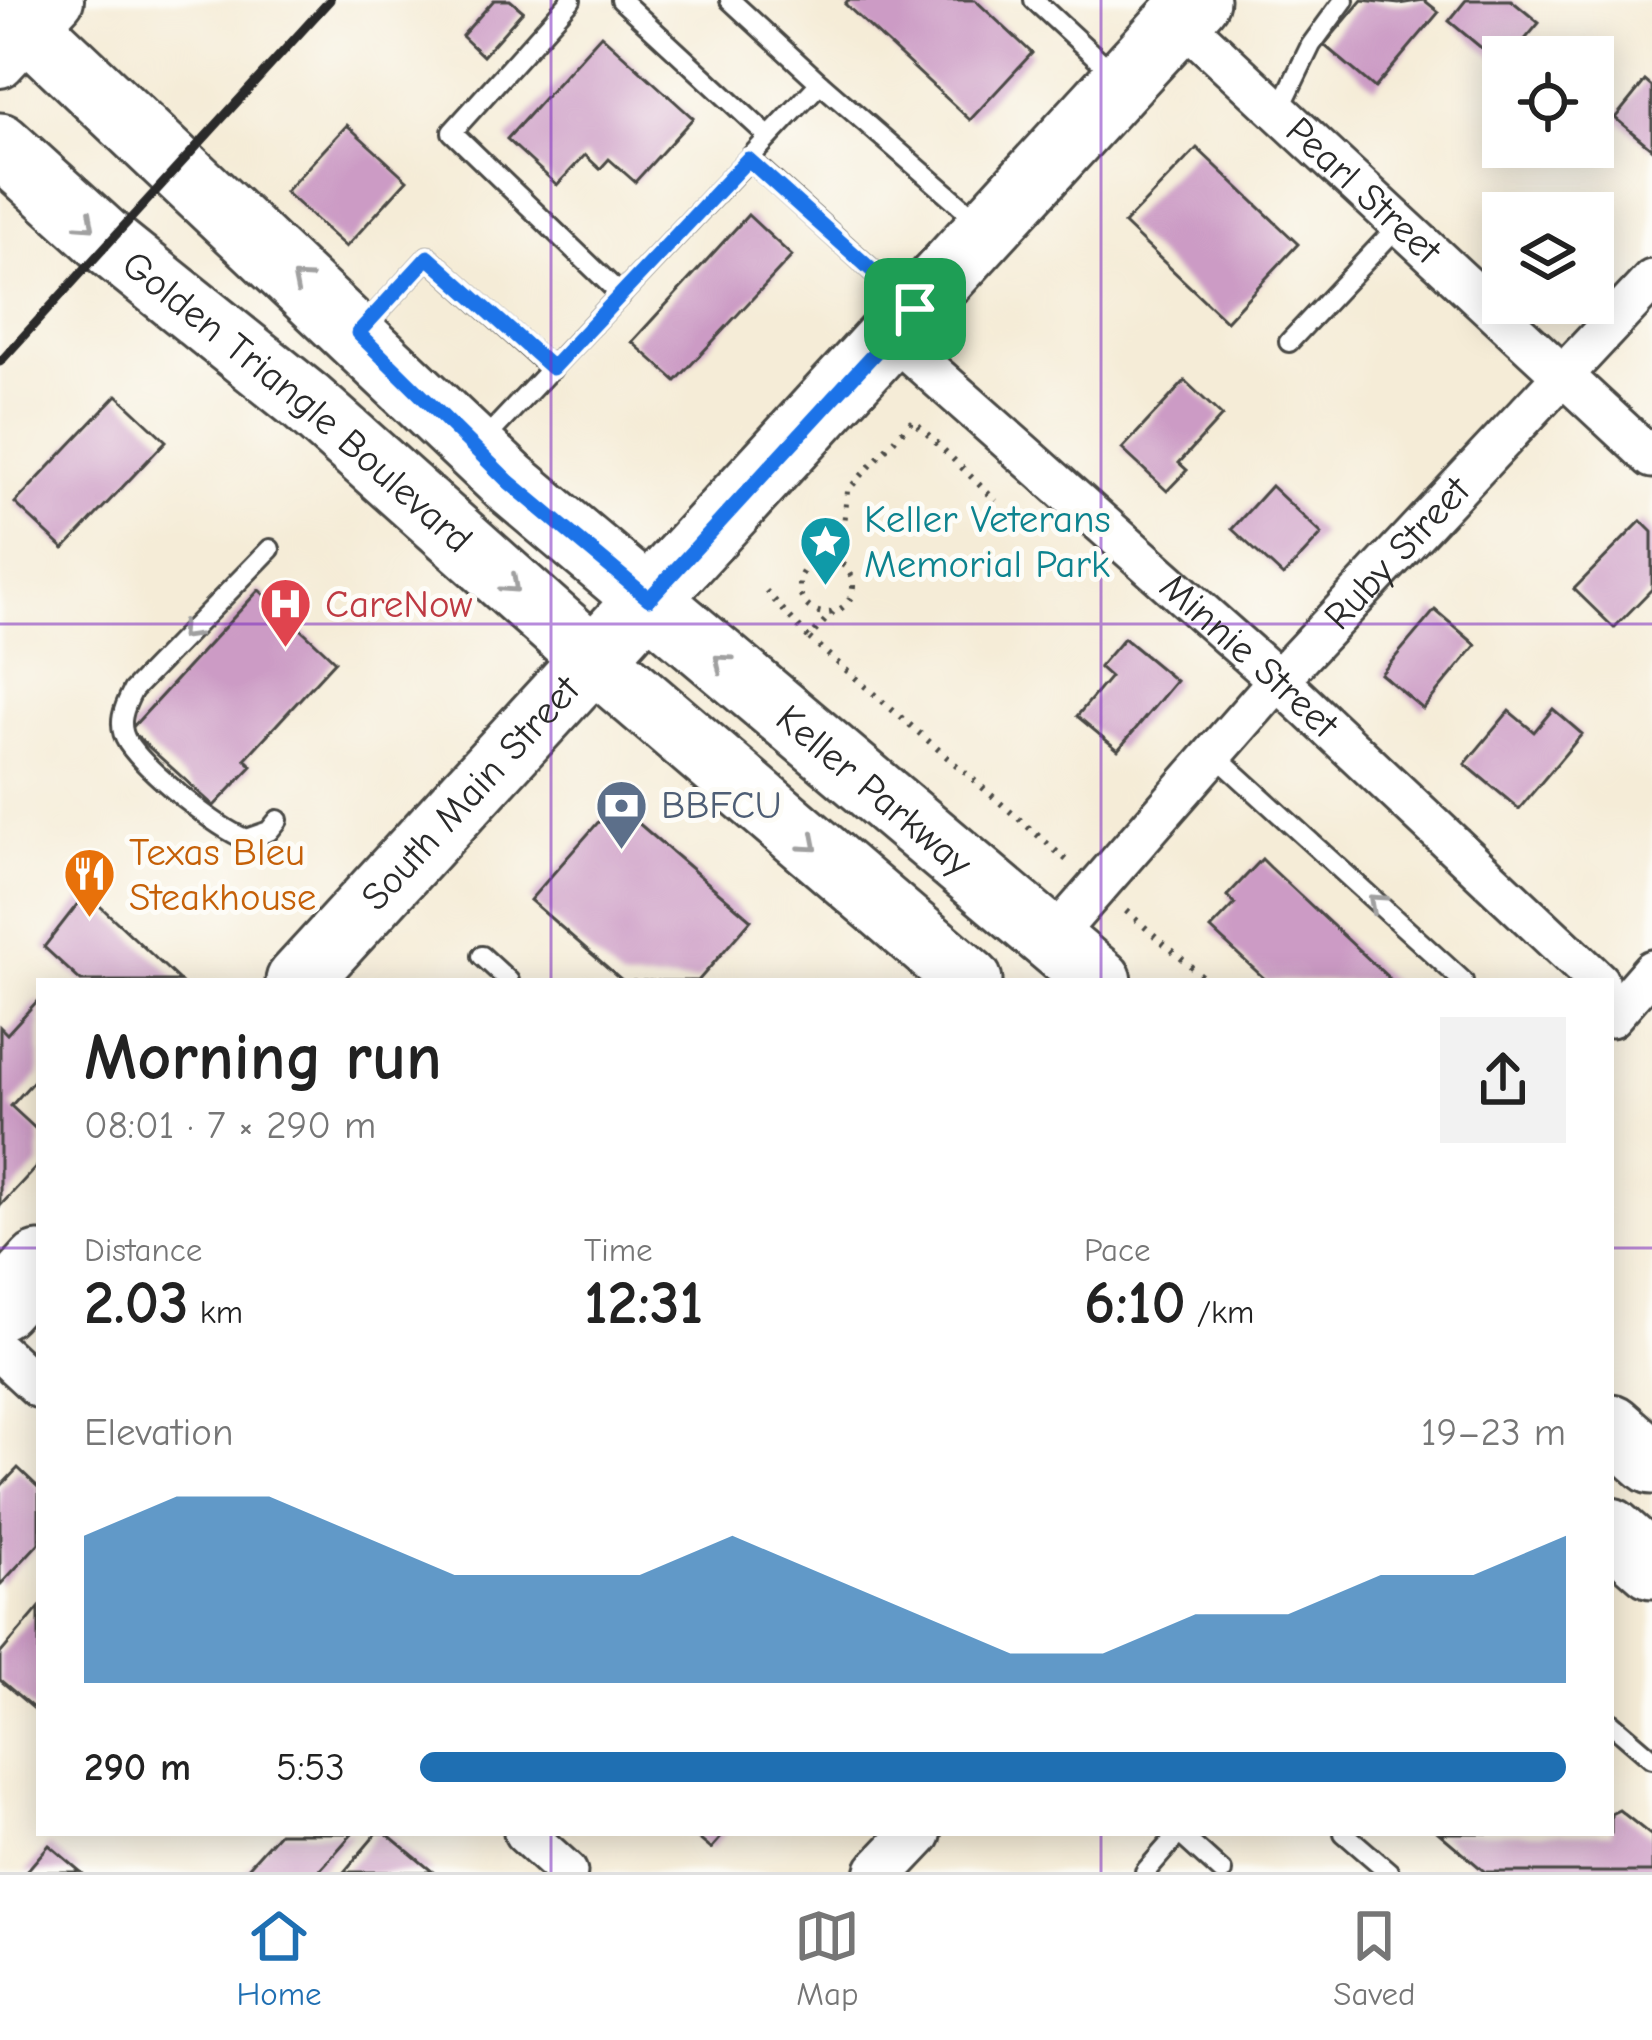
<!DOCTYPE html>
<meta charset="utf-8">
<style>
:root{--surface:#fff;--page:#f2f2f2;--text:#222;--muted:#767676;--line:#e0e0e0;--accent:#1f6fb2}
body{margin:0;font-family:"Comic Neue",sans-serif;background:var(--page);color:var(--text);height:100vh;display:flex;flex-direction:column;font-size:45px;white-space:nowrap}
*{box-sizing:border-box;margin:0}
p{font-size:39px;color:var(--muted)}
.icon{flex:none;width:66px;height:66px;fill:none;stroke:currentColor;stroke-width:2;stroke-linecap:round;stroke-linejoin:round}
.map{position:relative;flex:1;overflow:hidden}
.details{position:absolute;left:36px;top:978px;width:1578px;height:858px;display:flex;flex-direction:column;background:var(--surface);border-radius:0px;box-shadow:0 6px 30px #0003}
.details>*{flex:none}
.tools{position:absolute;left:1482px;top:36px;display:grid;gap:24px}
.tools a{display:grid;place-items:center;width:132px;height:132px;border-radius:0px;background:var(--surface);box-shadow:0 6px 30px #0003;font-size:60px}
.pin{position:absolute;display:grid;place-items:center;width:102px;height:102px;color:#fff;margin:-51px;border-radius:24px;box-shadow:0 6px 18px #0006}
.round{display:grid;place-items:center;flex:none;width:126px;height:126px;border-radius:0px;background:var(--page)}
.headline{display:flex;align-items:center;justify-content:space-between;height:204px;padding:0 48px}
h1{font-size:66px;font-weight:700;line-height:90px}
.figures{display:grid;grid-template-columns:repeat(3,1fr);gap:18px;height:204px;padding:12px 48px}
.figures div{display:grid;align-content:center}
.figures b{font-size:60px;font-weight:700}
.figures small{font-size:33px;font-weight:400}
.figures p{font-size:33px}
.chart{height:336px;padding:24px 48px}
.chart p{display:flex;justify-content:space-between}
.chart svg{width:100%;height:216px;margin-top:12px;fill:var(--accent);opacity:.7}
ul{padding:0 48px;list-style:none;font-size:39px}
li{display:grid;grid-template-columns:192px 144px 1fr;align-items:center;height:90px}
li i{height:30px;border-radius:15px;background:var(--accent)}
.dock{display:flex;justify-content:space-around;align-items:center;height:168px;border-top:3px solid var(--line);background:var(--surface);font-size:33px;color:var(--muted)}
.dock a{display:grid;justify-items:center;gap:6px}
.dock .active{color:var(--accent)}
.map>svg:first-child{display:block}
.building{fill:#cc9bc5}
.lines{fill:none;stroke-linecap:round;stroke-linejoin:round}
.service-casing{stroke:#494845;stroke-width:24}
.minor-casing{stroke:#494845;stroke-width:45}
.tertiary-casing{stroke:#494845;stroke-width:54}
.primary-casing{stroke:#494845;stroke-width:69}
.path{stroke:#494845;stroke-width:6;stroke-dasharray:3 9;stroke-linecap:butt}
.service{stroke:#fff;stroke-width:18}
.minor{stroke:#fff;stroke-width:39}
.tertiary{stroke:#fff;stroke-width:48}
.primary{stroke:#fff;stroke-width:63}
.rail{stroke:#2b2b2b;stroke-width:9}
.oneway{stroke:#a0a0a0}
.route-casing{stroke:#fff;stroke-width:24}
.route{stroke:#1a73e8;stroke-width:15}
.grid{fill:none;stroke:#7b2cbf;stroke-width:3;stroke-opacity:0.55}
.labels{text-anchor:middle;dominant-baseline:central;stroke-width:10;stroke-linejoin:round;paint-order:stroke}
.street-label{font-size:39px;fill:#2b2b2b;stroke:#fdfcf7}
.culture-label{font-size:39px;fill:#0d838f;stroke:#fdfcf7;text-anchor:start}
.health-label{font-size:39px;fill:#be3a42;stroke:#fdfcf7;text-anchor:start}
.service-label{font-size:39px;fill:#4e5e75;stroke:#fdfcf7;text-anchor:start}
.food-label{font-size:39px;fill:#c56008;stroke:#fdfcf7;text-anchor:start}
</style>
<div class="map">
<svg width="1652" height="1872" viewBox="0 0 1652 1872">
<rect width="100%" height="100%" fill="#fdfcf7"/>
<filter id="ink" filterUnits="userSpaceOnUse"><feTurbulence type="fractalNoise" baseFrequency=".00833" numOctaves="2"/><feDisplacementMap in="SourceGraphic" scale="24" xChannelSelector="R" yChannelSelector="G"/><feConvolveMatrix kernelMatrix="1 2 1 2 8 2 1 2 1" color-interpolation-filters="sRGB"/></filter>
<filter id="wash" filterUnits="userSpaceOnUse"><feTurbulence type="fractalNoise" baseFrequency=".004" numOctaves="4" result="noise"/><feDisplacementMap in="SourceGraphic" scale="48" xChannelSelector="R" yChannelSelector="G"/><feGaussianBlur stdDeviation="2.7" result="paint"/><feColorMatrix in="noise" values="0 0 0 0 0 0 0 0 0 0 0 0 0 0 0 0 0 1.4 0 .05"/><feComposite in="paint" operator="in"/></filter>
<g filter="url(#wash)">
<rect width="100%" height="100%" fill="#f5ecd7"/>
<g id="blocks">
<g class="building">
<path d="M494,0H510L523,11L483,56L462,36Z"/>
<path d="M848,0H975L1032,53L970,120L845,4Z"/>
<path d="M1362,0L1399,4L1424,0L1439,12L1375,88L1324,45Z"/>
<path d="M1466,0H1511L1539,23L1510,57H1503V66L1449,21Z"/>
<path d="M601,35L693,118L635,182L609,159L600,169L585,155L557,185L507,139Z"/>
<path d="M1645,81L1652,87V149L1615,118Z"/>
<path d="M347,125L407,180L346,247L285,192Z"/>
<path d="M1197,148L1298,244L1226,321L1124,224Z"/>
<path d="M748,215L792,256L676,381L632,342Z"/>
<path d="M1185,381L1222,416L1179,463L1187,470L1167,491L1122,449Z"/>
<path d="M117,395L166,441L64,549L15,503Z"/>
<path d="M1271,486L1322,534L1283,576L1232,529Z"/>
<path d="M1641,521L1652,532V589L1614,628L1574,589Z"/>
<path d="M259,590L335,661L245,759L252,766L214,806L130,730Z"/>
<path d="M1435,610L1476,645L1423,709L1381,674Z"/>
<path d="M1124,638L1176,681L1118,750L1077,716L1110,677L1099,667Z"/>
<path d="M1553,709L1582,734L1519,809L1465,764L1509,711L1534,732Z"/>
<path d="M615,803L751,920L698,981H623L530,900Z"/>
<path d="M1262,859L1270,867L1392,981H1267L1211,929L1235,904L1227,896Z"/>
<path d="M86,893L180,981H81L44,947Z"/>
<path d="M39,999V1075L11,1106L39,1132V1164L0,1206V1027L7,1034Z"/>
<path d="M18,1468L39,1488V1543L0,1585V1487Z"/>
<path d="M39,1608V1713L0,1680V1654Z"/>
<path d="M1619,1810L1652,1836V1872H1485L1439,1833H1611V1814Z"/>
<path d="M279,1833H353L318,1872H244Z"/>
<path d="M377,1833H386L433,1872H344Z"/>
<path d="M692,1833H725L711,1849Z"/>
<path d="M49,1845L81,1872H26Z"/>
</g>
</g>
</g>
<g filter="url(#ink)">
<use href="#blocks" fill-opacity="0" stroke="#494845" stroke-width="3"/>
<g class="lines">
<defs>
<g id="service">
<path d="M571,0L452,132L621,295"/>
<path d="M621,0L769,137"/>
<path d="M730,0L820,83"/>
<path d="M1034,0L1114,74"/>
<path d="M1279,111L1311,45L1344,0"/>
<path d="M749,159L906,301"/>
<path d="M361,330L428,257L552,369"/>
<path d="M1289,342L1400,224"/>
<path d="M483,441L820,83L981,223"/>
<path d="M270,549L133,690C124,707 116,725 128,743C146,770 216,828 246,839L269,831L278,820"/>
<path d="M1214,754L1463,981"/>
<path d="M482,956L509,981"/>
<path d="M1611,1723L1652,1758"/>
<path d="M1344,1833L1389,1872"/>
<path d="M1145,1872L1179,1833L1222,1872"/>
</g>
<g id="minor">
<path id="s1" d="M1179,19L1652,458"/>
<path id="s2" d="M891,336L1278,680L1598,981"/>
<path id="s3" d="M1051,940L1278,680L1652,280"/>
<path d="M1611,1017L1652,970"/>
<path d="M0,1352L39,1388"/>
<path d="M524,1833L567,1872"/>
</g>
<g id="tertiary">
<path d="M0,63L59,0"/>
<path d="M880,1872L917,1833"/>
</g>
<g id="primary">
<path id="s4" d="M0,0L509,482L1100,981"/>
<path id="s5" d="M0,145L109,244L306,402L594,659L970,981"/>
<path id="s6" d="M298,981L1197,0"/>
<path d="M0,1307L39,1264"/>
<path d="M1611,1426L1652,1462"/>
<path d="M1611,1530L1652,1566"/>
</g>
</defs>
<use href="#service" class="service-casing"/>
<use href="#minor" class="minor-casing"/>
<use href="#tertiary" class="tertiary-casing"/>
<use href="#primary" class="primary-casing"/>
<g class="path">
<circle cx="826" cy="586" r="27"/>
<path d="M821,559L844,527L847,491L913,420L996,501"/>
<path d="M766,591L809,638"/>
<path d="M833,612L809,638L1070,863"/>
<path d="M1126,911L1208,981"/>
</g>
<use href="#service" class="service"/>
<use href="#minor" class="minor"/>
<use href="#tertiary" class="tertiary"/>
<use href="#primary" class="primary"/>
<path class="rail" d="M0,362L330,0"/>
</g>
<defs><path id="oneway-chevron" d="M-2-3.5L2.5 0L-2 3.5" fill="none" stroke-width="1.6" stroke-linecap="round" stroke-linejoin="round" transform="scale(3)"/></defs>
<g class="oneway">
<use href="#oneway-chevron" transform="translate(87 223) rotate(42)"/>
<use href="#oneway-chevron" transform="translate(300 281) rotate(-139)"/>
<use href="#oneway-chevron" transform="translate(511 585) rotate(42)"/>
<use href="#oneway-chevron" transform="translate(187 632) rotate(133)"/>
<use href="#oneway-chevron" transform="translate(722 662) rotate(-140)"/>
<use href="#oneway-chevron" transform="translate(810 844) rotate(41)"/>
<use href="#oneway-chevron" transform="translate(1376 902) rotate(-138)"/>
</g>
</g>
<g class="lines" filter="url(#ink)">
<defs>
<path id="route" d="M748,159L915,309L649,599L509,482L358,333L428,257L552,368Z"/>
</defs>
<use href="#route" class="route-casing"/>
<use href="#route" class="route"/>
</g>
<path class="grid" d="M551,0V981M1101,0V981M0,624H1652M0,1248H39M1611,1248H1652M551,1833V1872M1101,1833V1872"/>
<defs>
<symbol id="sight-pin" viewBox="-11 -11 22 30"><path d="M0 17L-7.5 6A9.5 9.5 0 1 1 7.5 6Z" fill="#0f9aa8" stroke="#fdfcf7"/><path d="M0-6L1.8-2.2L6-1.7L2.9 1.2L3.7 5.4L0 3.3L-3.7 5.4L-2.9 1.2L-6-1.7L-1.8-2.2Z" fill="#fff"/></symbol>
<symbol id="hospital-pin" viewBox="-11 -11 22 30"><path d="M0 17L-7.5 6A9.5 9.5 0 1 1 7.5 6Z" fill="#e0444e" stroke="#fdfcf7"/><path d="M-5-5h3v3.5h4V-5h3V5h-3V1.5h-4V5h-3Z" fill="#fff"/></symbol>
<symbol id="bank-pin" viewBox="-11 -11 22 30"><path d="M0 17L-7.5 6A9.5 9.5 0 1 1 7.5 6Z" fill="#5c6f8a" stroke="#fdfcf7"/><path d="M-6-4H6V4H-6ZM0-2.3a2.3 2.3 0 1 0 0 4.6a2.3 2.3 0 1 0 0-4.6Z" fill="#fff"/></symbol>
<symbol id="restaurant-pin" viewBox="-11 -11 22 30"><path d="M0 17L-7.5 6A9.5 9.5 0 1 1 7.5 6Z" fill="#e8710a" stroke="#fdfcf7"/><path d="M-5-6h1v4h1v-4h1v4h1v-4h1v5L-1.5 .5V6h-2V.5L-5-1ZM5-6V6H3V1.5H1.5Q1.5-4 5-6Z" fill="#fff"/></symbol>
</defs>
<g fill-rule="evenodd">
<use href="#sight-pin" x="796" y="512" width="59" height="81"/>
<use href="#hospital-pin" x="256" y="574" width="59" height="81"/>
<use href="#bank-pin" x="592" y="776" width="59" height="81"/>
<use href="#restaurant-pin" x="60" y="844" width="59" height="81"/>
</g>
<g class="labels">
<g class="street-label">
<text stroke="none"><textPath href="#s1" startOffset="252">Pearl Street</textPath></text>
<text stroke="none"><textPath href="#s5" startOffset="393">Golden Triangle Boulevard</textPath></text>
<text stroke="none"><textPath href="#s3" startOffset="519">Ruby Street</textPath></text>
<text stroke="none"><textPath href="#s2" startOffset="480">Minnie Street</textPath></text>
<text stroke="none"><textPath href="#s4" startOffset="1179">Keller Parkway</textPath></text>
<text stroke="none"><textPath href="#s6" startOffset="255">South Main Street</textPath></text>
</g>
<g class="culture-label">
<text x="864" y="519">Keller Veterans<tspan x="864" dy="45">Memorial Park</tspan></text>
</g>
<g class="health-label">
<text x="325" y="604">CareNow</text>
</g>
<g class="service-label">
<text x="661" y="805">BBFCU</text>
</g>
<g class="food-label">
<text x="129" y="852">Texas Bleu<tspan x="129" dy="45">Steakhouse</tspan></text>
</g>
</g>
</svg>
<div class="tools">
<a><svg class="icon" aria-label="locate" viewBox="0 0 24 24"><circle cx="12" cy="12" r="6"/><path d="M12 2v4M12 18v4M2 12h4M18 12h4"/></svg></a>
<a><svg class="icon" aria-label="layers" viewBox="0 0 24 24"><path d="M12 4l9 5-9 5-9-5zM3 14l9 5 9-5"/></svg></a>
</div>
<div class="pin" style="left:915px;top:309px;background:#1e9e55"><svg class="icon" aria-label="arrive" viewBox="0 0 24 24"><path d="M6 21V4h12l-3 4 3 4H6"/></svg></div>
<section class="details">
<div class="headline"><div><h1>Morning run</h1><p>08:01 · 7 × 290 m</p></div><a class="round"><svg class="icon" aria-label="share" viewBox="0 0 24 24"><path d="M12 15V3M7 8l5-5 5 5M5 13v7h14v-7"/></svg></a></div>
<div class="figures">
<div><p>Distance</p><b>2.03<small> km</small></b></div>
<div><p>Time</p><b>12:31</b></div>
<div><p>Pace</p><b>6:10<small> /km</small></b></div>
</div>
<div class="chart"><p><span>Elevation</span>19–23 m</p>
<svg viewBox="0 0 160 44" preserveAspectRatio="none"><path d="M0 44V14L10 6L20 6L30 14L40 22L50 22L60 22L70 14L80 22L90 30L100 38L110 38L120 30L130 30L140 22L150 22L160 14V44z"/></svg>
</div>
<ul>
<li><b>290 m</b>5:53<i style="width:100%"></i></li>
</ul>
</section>
</div>
<nav class="dock">
<a class="active"><svg class="icon" aria-label="home" viewBox="0 0 24 24"><path d="M3 11l9-7 9 7M6 9v11h12V9"/></svg>Home</a>
<a><svg class="icon" aria-label="map" viewBox="0 0 24 24"><path d="M3 6l6-2 6 2 6-2v14l-6 2-6-2-6 2zM9 4v14M15 6v14"/></svg>Map</a>
<a><svg class="icon" aria-label="saved" viewBox="0 0 24 24"><path d="M7 4h10v16l-5-4-5 4z"/></svg>Saved</a>
</nav>
